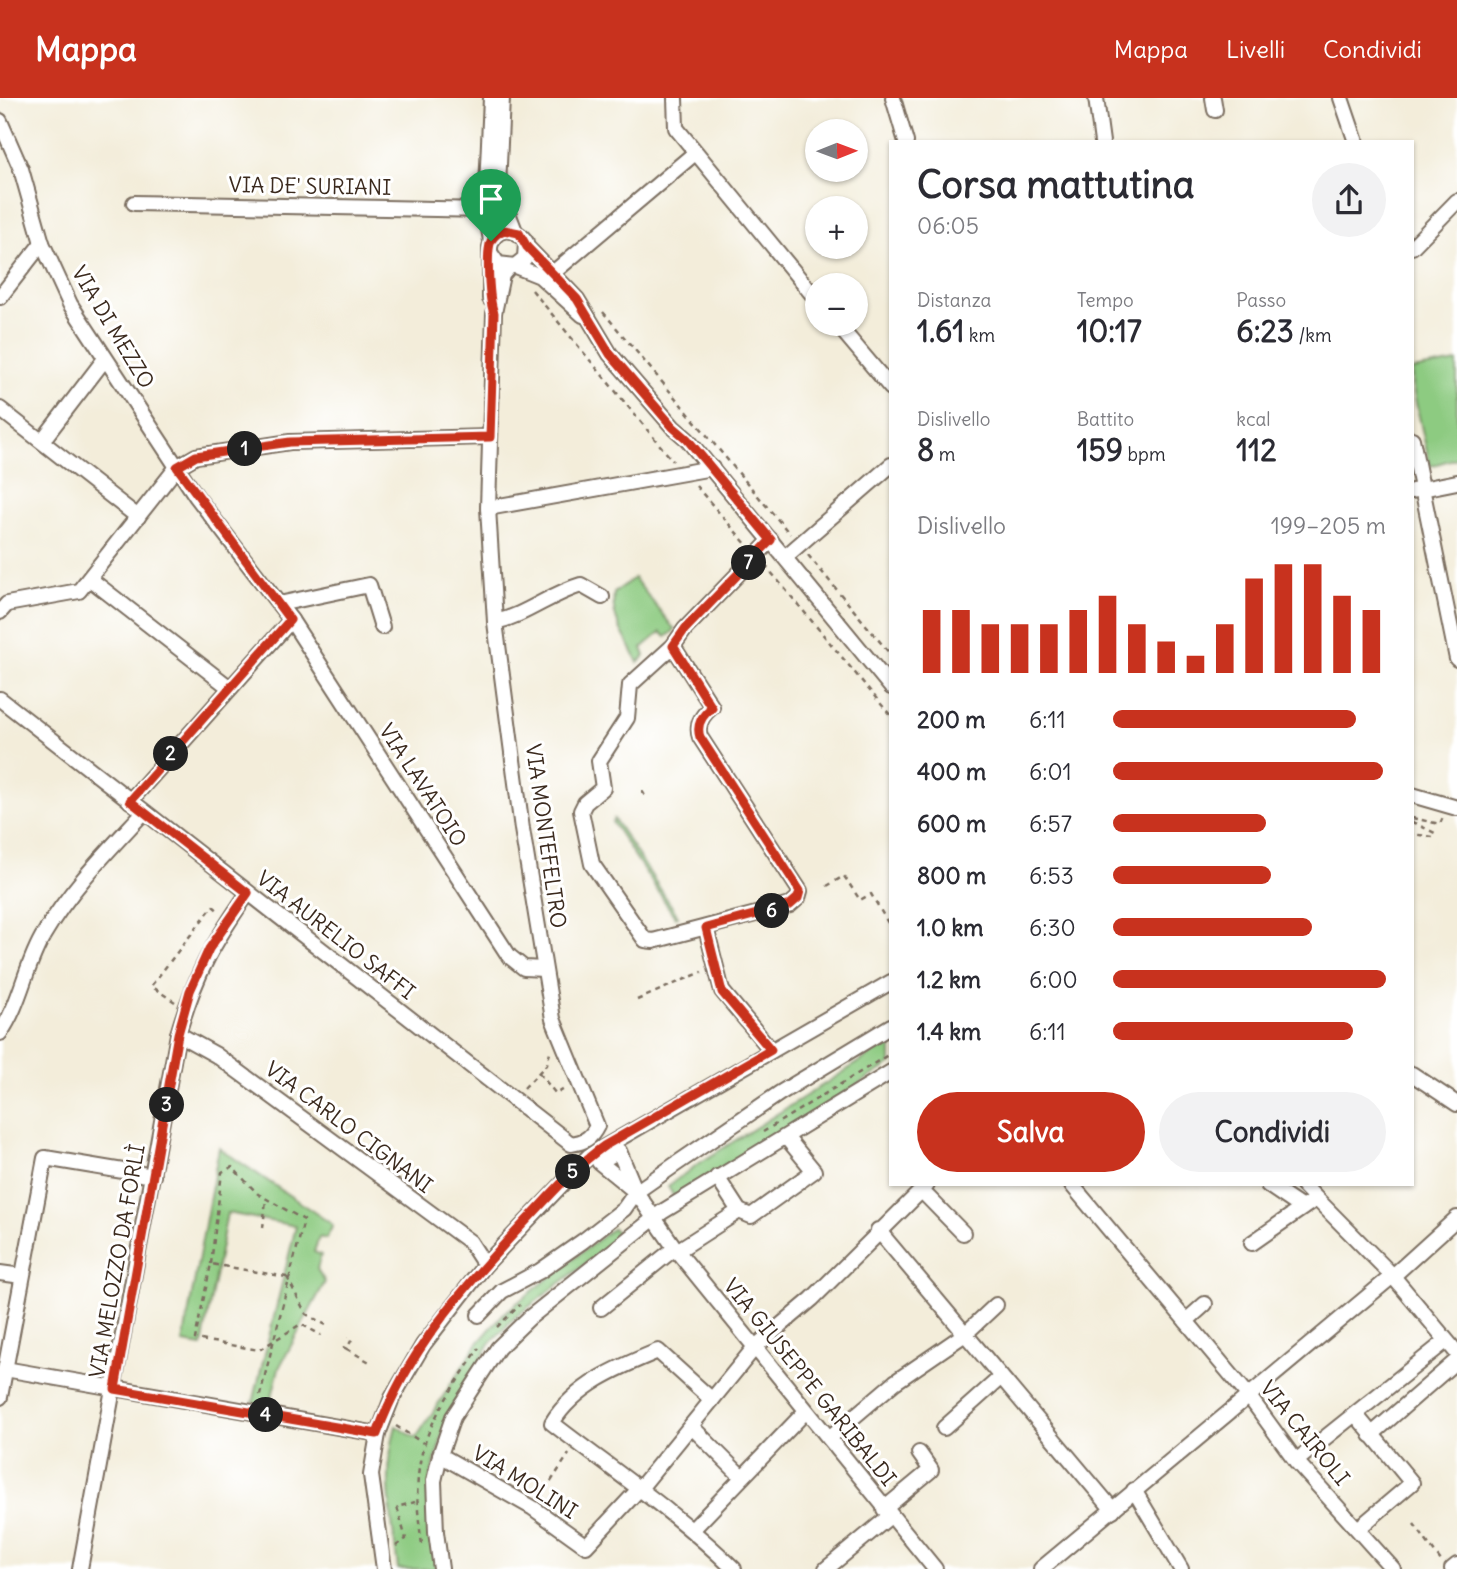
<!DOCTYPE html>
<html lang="it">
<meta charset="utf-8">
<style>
:root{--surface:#fff;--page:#f2f2f3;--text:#2b2b33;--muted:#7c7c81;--accent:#c8321e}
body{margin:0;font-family:Delius,sans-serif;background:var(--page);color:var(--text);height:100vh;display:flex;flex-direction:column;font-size:26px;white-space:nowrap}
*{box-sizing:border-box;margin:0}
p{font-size:23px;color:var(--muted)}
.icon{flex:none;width:38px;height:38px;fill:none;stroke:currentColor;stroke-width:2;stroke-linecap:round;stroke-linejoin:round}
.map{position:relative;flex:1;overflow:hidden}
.details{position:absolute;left:889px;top:42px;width:525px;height:1046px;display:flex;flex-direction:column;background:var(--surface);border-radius:0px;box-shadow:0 2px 5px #0004}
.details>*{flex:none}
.needle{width:46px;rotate:89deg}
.controls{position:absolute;left:805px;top:21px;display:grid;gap:14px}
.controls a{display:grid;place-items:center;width:63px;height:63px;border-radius:50%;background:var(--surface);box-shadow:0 2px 5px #0004;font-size:35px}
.pin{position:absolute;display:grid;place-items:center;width:60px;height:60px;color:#fff;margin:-72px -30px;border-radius:50% 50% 50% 0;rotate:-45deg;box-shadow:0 0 7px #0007}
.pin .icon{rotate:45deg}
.km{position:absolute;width:35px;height:35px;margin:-18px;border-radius:50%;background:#222;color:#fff;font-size:19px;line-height:35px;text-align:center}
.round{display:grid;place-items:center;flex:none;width:74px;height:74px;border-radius:37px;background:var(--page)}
.head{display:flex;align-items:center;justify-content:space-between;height:119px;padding:0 28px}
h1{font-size:38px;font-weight:700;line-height:52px}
.stats{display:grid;grid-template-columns:repeat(3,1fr);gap:10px;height:119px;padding:7px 28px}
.stats div{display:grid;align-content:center}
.stats b{font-size:30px;font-weight:700}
.stats small{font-size:19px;font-weight:400}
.stats p{font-size:19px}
.chart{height:196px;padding:14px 28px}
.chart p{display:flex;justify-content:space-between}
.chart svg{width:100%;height:126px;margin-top:7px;stroke:var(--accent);stroke-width:6}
.action{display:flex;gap:14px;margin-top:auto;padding:14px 28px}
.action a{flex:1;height:80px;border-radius:42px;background:var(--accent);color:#fff;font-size:28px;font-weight:700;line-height:80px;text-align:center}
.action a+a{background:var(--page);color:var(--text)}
ul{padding:0 28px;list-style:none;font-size:23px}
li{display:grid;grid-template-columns:112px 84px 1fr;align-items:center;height:52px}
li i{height:18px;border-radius:9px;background:var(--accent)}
header{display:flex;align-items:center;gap:42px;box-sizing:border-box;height:98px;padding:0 35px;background:var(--accent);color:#fff}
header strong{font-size:33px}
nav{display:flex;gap:38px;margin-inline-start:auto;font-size:24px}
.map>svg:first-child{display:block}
.green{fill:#8dcb81;stroke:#647a50;stroke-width:2}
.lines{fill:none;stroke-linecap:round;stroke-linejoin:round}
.minor-casing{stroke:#7b6e60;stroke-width:18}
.path{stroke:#7b6e60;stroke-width:2.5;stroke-dasharray:5 5;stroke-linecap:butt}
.minor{stroke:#fff;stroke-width:14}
.route-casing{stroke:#fff;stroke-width:14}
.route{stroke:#c8321e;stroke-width:9}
.labels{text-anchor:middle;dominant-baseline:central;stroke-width:6;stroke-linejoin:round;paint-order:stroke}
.street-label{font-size:21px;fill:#3b2a1e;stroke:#fff}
</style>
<header>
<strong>Mappa</strong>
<nav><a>Mappa</a><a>Livelli</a><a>Condividi</a></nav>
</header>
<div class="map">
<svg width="1457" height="1471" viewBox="0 0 1457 1471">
<rect width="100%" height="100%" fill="#fff"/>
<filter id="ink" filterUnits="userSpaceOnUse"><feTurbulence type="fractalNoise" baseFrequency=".0143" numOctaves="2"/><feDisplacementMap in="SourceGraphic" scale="14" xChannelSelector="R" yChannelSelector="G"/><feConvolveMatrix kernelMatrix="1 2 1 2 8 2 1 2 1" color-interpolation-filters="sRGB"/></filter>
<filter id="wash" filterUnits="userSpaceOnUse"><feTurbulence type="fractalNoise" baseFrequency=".00686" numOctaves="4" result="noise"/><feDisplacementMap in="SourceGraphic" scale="28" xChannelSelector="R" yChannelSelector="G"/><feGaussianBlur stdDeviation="1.57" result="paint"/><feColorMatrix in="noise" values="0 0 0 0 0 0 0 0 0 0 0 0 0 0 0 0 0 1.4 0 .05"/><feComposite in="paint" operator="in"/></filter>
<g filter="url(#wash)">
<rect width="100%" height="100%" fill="#f3edda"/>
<g class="green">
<path d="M1457,264V360L1430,368L1412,287V272Z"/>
<path d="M634,480L675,532L666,539L661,534L642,550L645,558L638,565C628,540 610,524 614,495Z"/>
<path d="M614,721L678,818L675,819L612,724Z"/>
<path d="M891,944V966L675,1101L668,1088L698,1066Z"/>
<path d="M219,1050L333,1127L326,1141L319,1139L314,1154L321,1157L317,1171L325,1184L279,1270L270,1307L253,1305L296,1128L227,1115L202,1248L183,1245Z"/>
<path d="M613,1130L621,1139L514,1220L491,1244L448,1317L430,1381L436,1471H398C392,1421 382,1376 396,1328L416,1340L477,1246L503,1216Z"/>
</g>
</g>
<g filter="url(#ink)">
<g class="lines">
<defs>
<g id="minor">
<path d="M491,0L486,112L491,143"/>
<path d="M502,0L498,89L515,133"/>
<path d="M675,0L676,30L817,202"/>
<path d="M893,0L906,44"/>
<path d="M1096,0L1102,44"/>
<path d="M1213,0L1215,12"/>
<path d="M1341,0L1356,44"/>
<path d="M0,23L21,71L42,145L70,206L196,398L291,522L509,858L524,870L544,871"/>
<path d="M134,105L486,112"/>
<path d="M527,149L577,201L610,256L673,329L687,341L891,589"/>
<path d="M1412,149L1457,103"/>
<path d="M515,168L540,178L583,217"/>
<path d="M554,174L695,55"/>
<path d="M0,199L42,145"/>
<path d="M490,201V149C494,129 515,127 526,144L525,160L515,168L498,166L491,156"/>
<path d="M837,226L891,290"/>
<path d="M0,311L138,419"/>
<path d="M1412,341L1457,561"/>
<path d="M42,343L104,262"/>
<path d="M1412,393L1457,384"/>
<path d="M488,410L712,370"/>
<path d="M785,459L891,367"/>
<path d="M90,481L230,590"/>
<path d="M279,506L369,487L382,529"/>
<path d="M0,514L7,506L79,493L177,369L196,358L290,344L490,339"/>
<path d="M495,524C527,517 550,496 581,487L602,499"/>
<path d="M673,548L712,609C702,617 696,627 700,639L800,793L798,800L790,807L653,843L645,842L592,766L581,713L585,705L603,690L599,663L627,620L630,587L673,548L685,531L771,442"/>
<path d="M0,601L571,1046C585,1044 591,1040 597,1028L553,921L522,731L495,524L488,410L494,215L502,177L509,169"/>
<path d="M1412,697L1457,710"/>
<path d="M130,703L291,522"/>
<path d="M706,830L722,893L771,952"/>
<path d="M0,935C21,905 25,867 44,836C71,790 108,753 144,714"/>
<path d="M178,936L216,957L470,1144L485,1167"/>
<path d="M1412,976L1457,1006"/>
<path d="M717,1079L739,1113L751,1118L814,1073L786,1039"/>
<path d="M1072,1087L1248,1297L1296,1363L1393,1471"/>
<path d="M1268,1087L1302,1110"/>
<path d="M1303,1087L1391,1176L1457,1255"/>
<path d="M921,1092L963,1135"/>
<path d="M636,1094L619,1053L599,1064L636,1094L677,1153L935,1471"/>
<path d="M878,1132L1113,1412"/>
<path d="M1252,1145L1314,1102"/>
<path d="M677,1153L739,1113"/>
<path d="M0,1175L22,1178"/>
<path d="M1393,1178L1457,1120"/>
<path d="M601,1210L675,1150"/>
<path d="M479,1217L502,1193L540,1173L583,1143L624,1111L636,1094L676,1066L780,995L891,928"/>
<path d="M1186,1223L1205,1206"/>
<path d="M5,1271L378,1336"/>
<path d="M0,1299L45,1060L153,1078"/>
<path d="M712,1302L658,1253C619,1269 575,1287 552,1325C614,1373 678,1416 734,1471"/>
<path d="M1356,1317L1412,1385L1359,1430"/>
<path d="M691,1328L741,1378"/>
<path d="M944,1330L1001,1279"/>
<path d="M1371,1337L1455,1264"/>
<path d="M829,1340L895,1284L965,1236L996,1207"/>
<path d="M440,1357L533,1410L586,1448L641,1389L755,1249L812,1201L927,1087"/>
<path d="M1296,1363L1441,1247"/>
<path d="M1134,1392L1181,1471"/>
<path d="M884,1411L931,1372L919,1355"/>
<path d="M693,1431L806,1313"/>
<path d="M80,1471L178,936C196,875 212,847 248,795"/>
<path d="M384,1471L371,1377L378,1336L392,1300L423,1247L485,1167L589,1058L891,884"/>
<path d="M441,1471L436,1434L434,1383L440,1357L453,1319L498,1250L529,1220L662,1114L891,974"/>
<path d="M826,1471L890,1418"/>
<path d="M1041,1471L1390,1180"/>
<path d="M1452,1471L1457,1467"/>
</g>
</defs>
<use href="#minor" class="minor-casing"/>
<g class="path">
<path d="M532,192L673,363"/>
<path d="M603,214L790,436"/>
<path d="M696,388L747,447"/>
<path d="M808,457L891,557"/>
<path d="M765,467L891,618"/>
<path d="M642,693L647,701"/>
<path d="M1412,720L1440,726L1443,719"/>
<path d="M1412,724L1435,735L1433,739L1412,736"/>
<path d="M827,788L844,778L860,802L871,796L891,830"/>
<path d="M637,902L702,874"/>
<path d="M175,904L151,888L213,808L220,814"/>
<path d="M539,975L556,996L566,990"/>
<path d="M524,990L547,966L550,954"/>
<path d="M763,1034L891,955"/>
<path d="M263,1130L266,1101"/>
<path d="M211,1166L222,1074L232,1069L258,1096L304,1122L259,1301"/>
<path d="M287,1179L211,1166L195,1241L259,1252L301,1226L321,1237"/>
<path d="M287,1179L306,1216L326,1227"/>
<path d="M497,1229L520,1207"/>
<path d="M343,1249L347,1251L352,1241L348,1239"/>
<path d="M347,1251L373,1266"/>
<path d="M396,1328L423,1345"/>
<path d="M540,1400L569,1356"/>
<path d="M1414,1426L1441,1463"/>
<path d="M422,1446C407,1352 429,1326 479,1250"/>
<path d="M396,1448L406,1441L397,1409L415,1404"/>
</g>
<use href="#minor" class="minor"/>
</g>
</g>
<g class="lines" filter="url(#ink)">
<defs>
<path id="route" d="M504,132L519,135L527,149L577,201L610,256L673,329L687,341L771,442L685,531L673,548L712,610C702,617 696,627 700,639L800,793L798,800L790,807L706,830L722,894L771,952L604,1048C573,1070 549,1099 523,1126C465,1188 406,1254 377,1336L115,1291L178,936L190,893L209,851L248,795L130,703L290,522L177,369L196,358L290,344L490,339L494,215C489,203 486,154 491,143C494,137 499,134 504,132Z"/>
</defs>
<use href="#route" class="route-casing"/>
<use href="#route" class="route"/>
</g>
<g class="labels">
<g class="street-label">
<text transform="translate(310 88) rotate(1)">VIA DE' SURIANI</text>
<text transform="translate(113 229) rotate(59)">VIA DI MEZZO</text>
<text transform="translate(423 687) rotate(57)">VIA LAVATOIO</text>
<text transform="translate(546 738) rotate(82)">VIA MONTEFELTRO</text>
<text transform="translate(336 837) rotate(38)">VIA AURELIO SAFFI</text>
<text transform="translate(349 1029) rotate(37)">VIA CARLO CIGNANI</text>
<text transform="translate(117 1163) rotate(-80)">VIA MELOZZO DA FORLÌ</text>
<text transform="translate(810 1284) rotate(51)">VIA GIUSEPPE GARIBALDI</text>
<text transform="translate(1305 1335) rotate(51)">VIA CAIROLI</text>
<text transform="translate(525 1384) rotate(32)">VIA MOLINI</text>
</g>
</g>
</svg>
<div class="controls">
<a><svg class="needle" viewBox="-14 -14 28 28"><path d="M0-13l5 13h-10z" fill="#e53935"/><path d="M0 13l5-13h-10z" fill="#7c7c81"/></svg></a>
<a>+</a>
<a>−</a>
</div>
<div class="pin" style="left:491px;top:143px;background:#1e9e55"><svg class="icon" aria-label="arrive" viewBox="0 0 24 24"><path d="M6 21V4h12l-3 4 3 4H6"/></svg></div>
<b class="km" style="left:245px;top:351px">1</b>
<b class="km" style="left:171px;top:656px">2</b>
<b class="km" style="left:167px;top:1007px">3</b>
<b class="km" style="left:266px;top:1317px">4</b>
<b class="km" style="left:573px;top:1074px">5</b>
<b class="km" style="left:772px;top:813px">6</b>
<b class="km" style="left:749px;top:465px">7</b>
<section class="details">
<div class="head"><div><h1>Corsa mattutina</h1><p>06:05</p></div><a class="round"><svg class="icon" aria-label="share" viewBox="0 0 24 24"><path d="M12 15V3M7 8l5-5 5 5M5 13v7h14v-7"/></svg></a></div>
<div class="stats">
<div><p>Distanza</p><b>1.61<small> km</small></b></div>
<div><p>Tempo</p><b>10:17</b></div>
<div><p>Passo</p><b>6:23<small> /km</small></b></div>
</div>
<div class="stats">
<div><p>Dislivello</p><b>8<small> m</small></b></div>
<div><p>Battito</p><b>159<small> bpm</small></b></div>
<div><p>kcal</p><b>112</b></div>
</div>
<div class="chart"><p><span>Dislivello</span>199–205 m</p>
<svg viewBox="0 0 160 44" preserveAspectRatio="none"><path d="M5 44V22M15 44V22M25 44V27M35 44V27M45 44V27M55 44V22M65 44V17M75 44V27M85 44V33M95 44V38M105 44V27M115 44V11M125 44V6M135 44V6M145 44V17M155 44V22"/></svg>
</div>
<ul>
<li><b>200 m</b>6:11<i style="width:89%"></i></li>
<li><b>400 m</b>6:01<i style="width:99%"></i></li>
<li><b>600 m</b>6:57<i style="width:56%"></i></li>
<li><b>800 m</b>6:53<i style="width:58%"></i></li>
<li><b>1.0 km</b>6:30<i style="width:73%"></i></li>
<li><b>1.2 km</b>6:00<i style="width:100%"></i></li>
<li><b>1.4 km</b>6:11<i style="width:88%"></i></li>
</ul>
<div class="action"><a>Salva</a><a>Condividi</a></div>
</section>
</div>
